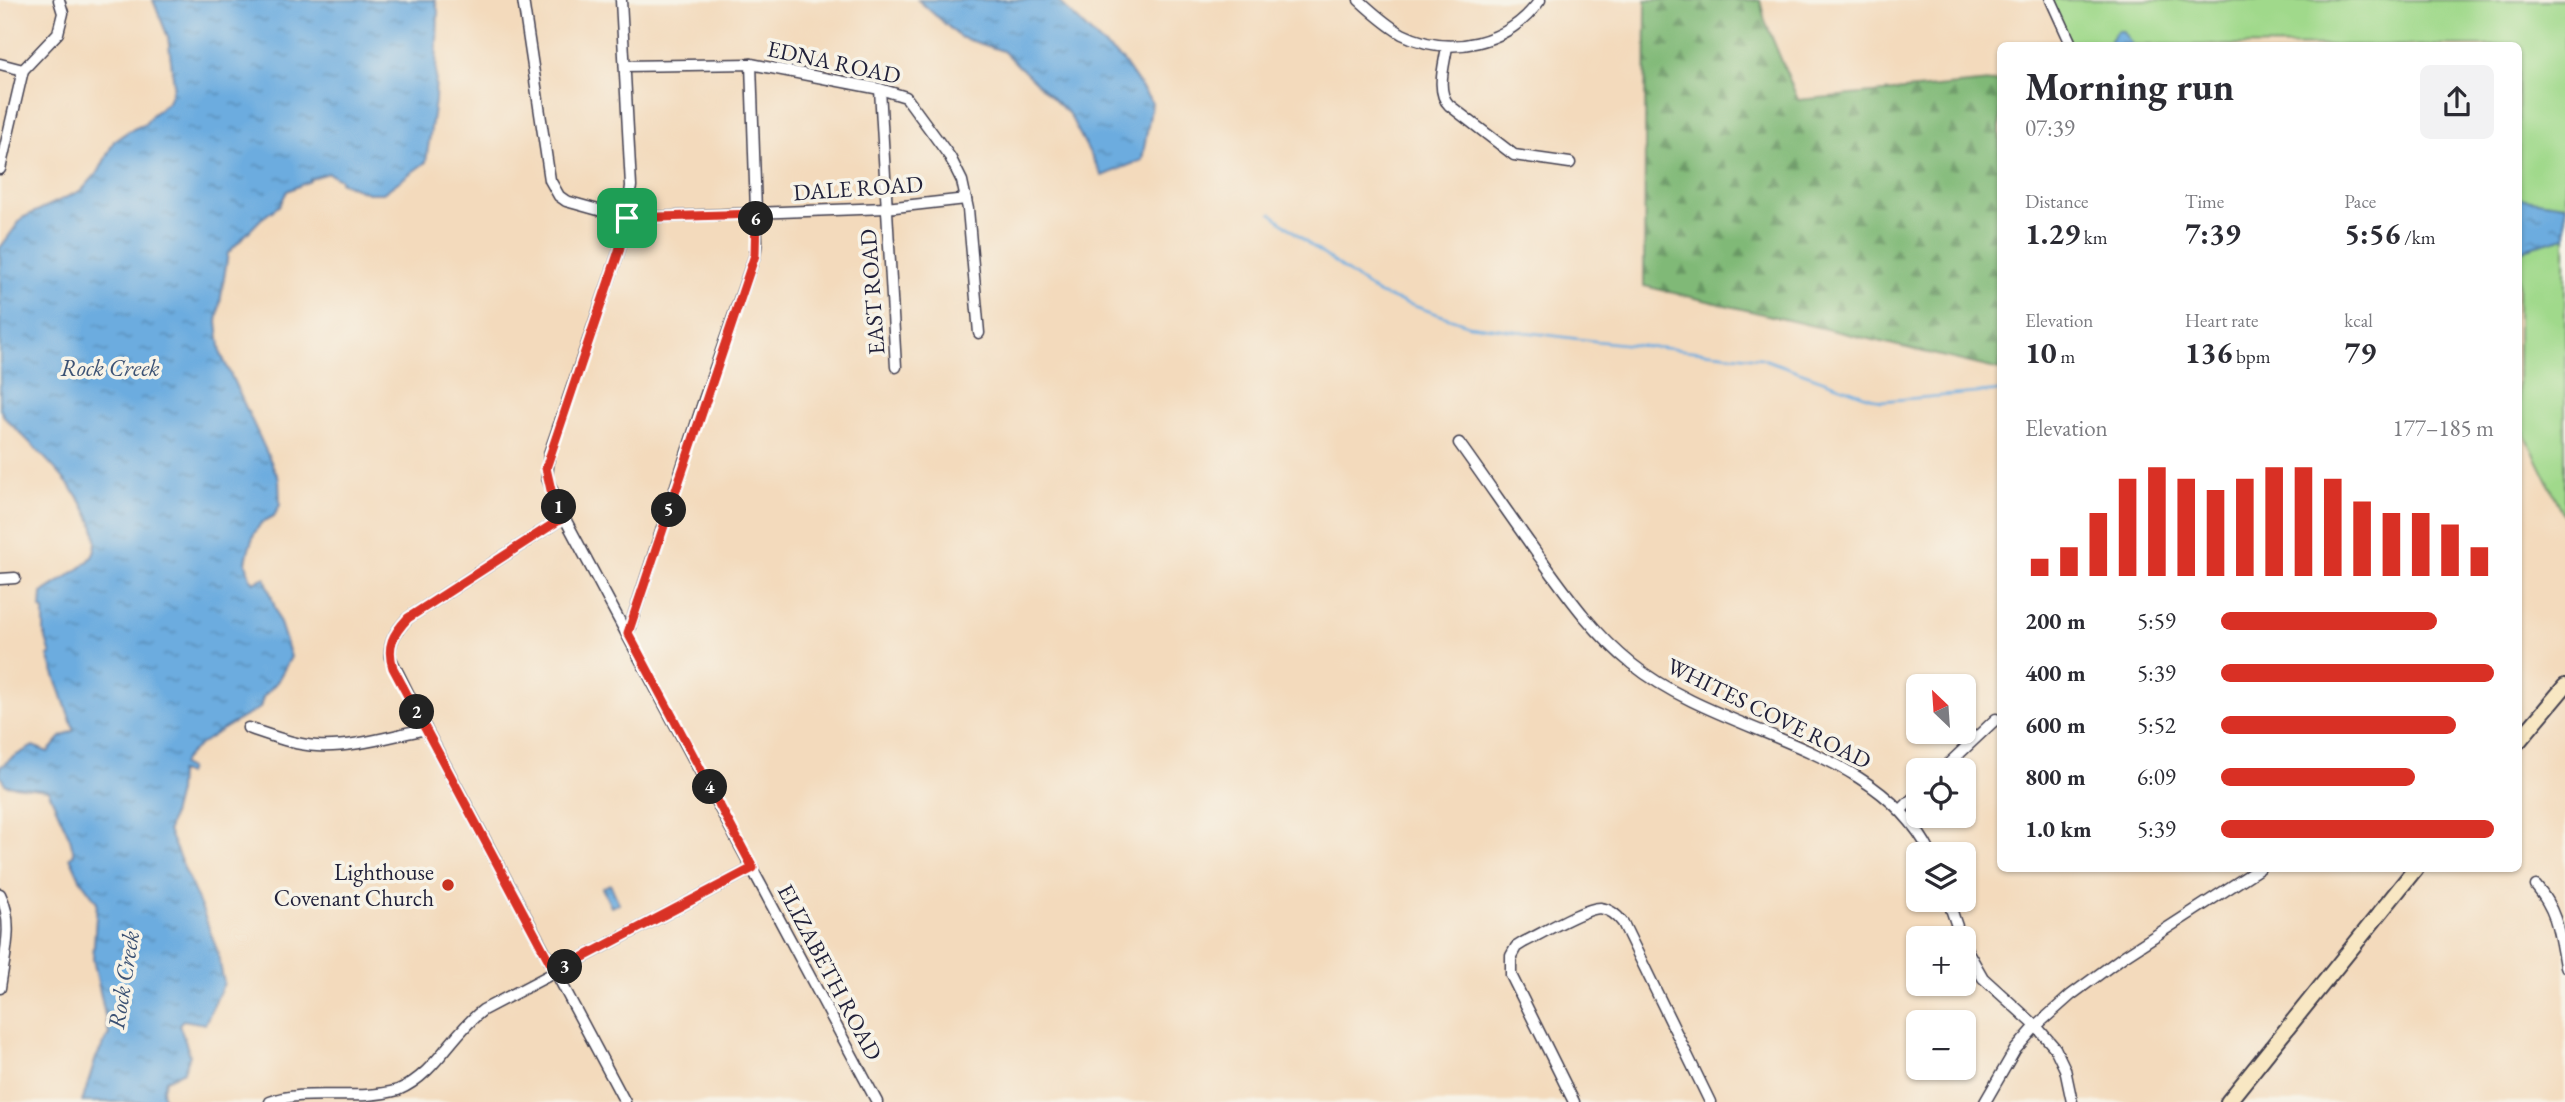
<!DOCTYPE html>
<meta charset="utf-8">
<style>
:root{--surface:#fff;--page:#f2f2f3;--text:#2b2b33;--muted:#7c7c81;--accent:#d93025}
body{margin:0;font-family:"EB Garamond",serif;background:var(--page);color:var(--text);height:100vh;display:flex;flex-direction:column;font-size:26px;white-space:nowrap}
*{box-sizing:border-box;margin:0}
p{font-size:23px;color:var(--muted)}
.icon{flex:none;width:38px;height:38px;fill:none;stroke:currentColor;stroke-width:2;stroke-linecap:round;stroke-linejoin:round}
.map{position:relative;flex:1;overflow:hidden}
.side{position:absolute;left:1997px;top:42px;width:525px;height:830px;display:flex;flex-direction:column;background:var(--surface);border-radius:10px;box-shadow:0 2px 5px #0004}
.side>*{flex:none}
.needle{width:46px;rotate:335deg}
.fabs{position:absolute;left:1906px;top:674px;display:grid;gap:14px}
.fabs a{display:grid;place-items:center;width:70px;height:70px;border-radius:10px;background:var(--surface);box-shadow:0 2px 5px #0004;font-size:35px}
.pin{position:absolute;display:grid;place-items:center;width:60px;height:60px;color:#fff;margin:-30px;border-radius:14px;box-shadow:0 4px 10px #0006}
.km{position:absolute;width:35px;height:35px;margin:-18px;border-radius:50%;background:#222;color:#fff;font-size:19px;line-height:35px;text-align:center}
.round{display:grid;place-items:center;flex:none;width:74px;height:74px;border-radius:10px;background:var(--page)}
.summary{display:flex;align-items:center;justify-content:space-between;height:119px;padding:0 28px}
h1{font-size:38px;font-weight:700;line-height:52px}
.stats{display:grid;grid-template-columns:repeat(3,1fr);gap:10px;height:119px;padding:7px 28px}
.stats div{display:grid;align-content:center}
.stats b{font-size:30px;font-weight:700}
.stats small{font-size:19px;font-weight:400}
.stats p{font-size:19px}
.chart{height:196px;padding:14px 28px}
.chart p{display:flex;justify-content:space-between}
.chart svg{width:100%;height:126px;margin-top:7px;stroke:var(--accent);stroke-width:6}
ul{padding:0 28px;list-style:none;font-size:23px}
li{display:grid;grid-template-columns:112px 84px 1fr;align-items:center;height:52px}
li i{height:18px;border-radius:9px;background:var(--accent)}
.map>svg:first-child{display:block}
.green{fill:#a0d98b;stroke:#617e63;stroke-width:2}
.forest{fill:url(#forest-firs);stroke:#516e59;stroke-width:2}
.water{fill:url(#water-ripples);stroke:#47678d;stroke-width:2}
.lines{fill:none;stroke-linecap:round;stroke-linejoin:round}
.stream{stroke:#6cacdf;stroke-width:2.5}
.minor-casing{stroke:#413e4e;stroke-width:13}
.secondary-casing{stroke:#413e4e;stroke-width:18}
.minor{stroke:#fff;stroke-width:10}
.secondary{stroke:#f8e7c3;stroke-width:14}
.route-casing{stroke:#fff;stroke-width:14}
.route{stroke:#d93025;stroke-width:9}
.poi-dot{fill:#c8321e;stroke:#f7f3e8;stroke-width:2.5}
.labels{text-anchor:middle;dominant-baseline:central;stroke-width:7;stroke-linejoin:round;paint-order:stroke}
.street-label{font-size:23px;fill:#22223b;stroke:#f7f3e8}
.poi-label{font-size:23px;fill:#22223b;stroke:#f7f3e8;text-anchor:end}
.water-label{font-size:24px;font-style:italic;fill:#3c5274;stroke:#f7f3e8}
</style>
<div class="map">
<svg width="2565" height="1102" viewBox="0 0 2565 1102">
<defs>
<pattern id="forest-firs" width="22" height="20" patternUnits="userSpaceOnUse" patternTransform="scale(1.75)"><rect width="22" height="20" fill="#80b977"/><path d="M5 1l3.5 6h-7zM16 11l3.5 6h-7z" fill="#689663"/></pattern>
<pattern id="water-ripples" width="26" height="14" patternUnits="userSpaceOnUse" patternTransform="scale(1.75)"><rect width="26" height="14" fill="#6cacdf"/><path d="M2 4q2-2 4 0t4 0M15 11q2-2 4 0t4 0" fill="none" stroke="#588cb6"/></pattern>
</defs>
<rect width="100%" height="100%" fill="#f7f3e8"/>
<filter id="ink" filterUnits="userSpaceOnUse"><feTurbulence type="fractalNoise" baseFrequency=".0143" numOctaves="2"/><feDisplacementMap in="SourceGraphic" scale="14" xChannelSelector="R" yChannelSelector="G"/><feConvolveMatrix kernelMatrix="1 2 1 2 8 2 1 2 1" color-interpolation-filters="sRGB"/></filter>
<filter id="wash" filterUnits="userSpaceOnUse"><feTurbulence type="fractalNoise" baseFrequency=".00686" numOctaves="4" result="noise"/><feDisplacementMap in="SourceGraphic" scale="28" xChannelSelector="R" yChannelSelector="G"/><feGaussianBlur stdDeviation="1.57" result="paint"/><feColorMatrix in="noise" values="0 0 0 0 0 0 0 0 0 0 0 0 0 0 0 0 0 1.4 0 .05"/><feComposite in="paint" operator="in"/></filter>
<g filter="url(#wash)">
<rect width="100%" height="100%" fill="#f3dabc"/>
<path class="green" d="M2049,0H2565V517L2518,420V46L2070,45Z"/>
<path class="forest" d="M1646,0H1760L1765,21L1798,100L2000,81V370L1644,286Z"/>
<g class="water">
<path d="M153,0H435L438,11L435,101L426,162L383,193H368L340,182V179L328,173L310,179V181L287,191L280,205L261,219L228,253L217,322L221,354L279,479L280,505L274,516L261,523L254,534L248,552L246,563L250,578L254,582L265,577L291,657L277,682L263,697L260,708C243,718 186,747 182,765L189,769L187,774L179,772L178,792L168,831L203,912L217,950L224,983L205,1024L183,1020L179,1024L190,1055L184,1071L166,1080L162,1091L165,1102H82L96,1058L109,1034L93,959L97,902L80,879L70,857L74,854L70,838L48,790L6,785L0,776V767L13,757L33,746L48,752L61,737L74,730L48,656L51,655L44,632V610L41,609L42,593C54,584 88,566 93,555C113,515 30,444 5,418L0,409V248L22,218L82,190L99,171L114,141L129,131L145,124L152,115L168,102L174,85L168,37Z"/>
<path d="M918,0H1057L1099,41L1123,61L1152,103L1142,160L1102,176L1069,114L1003,51L960,37Z"/>
<path d="M2117,31H2123L2132,45H2111L2110,40Z"/>
<path d="M2518,198L2565,205V237L2526,248L2518,254Z"/>
<path d="M610,884L619,903L611,907L602,888Z"/>
</g>
<g class="lines">
<path class="stream" d="M1271,213L1309,244L1377,293L1469,325L1595,341L1761,358L1881,401L2000,391"/>
</g>
</g>
<g filter="url(#ink)">
<g class="lines">
<defs>
<g id="minor">
<path d="M523,0L550,180L559,196L566,201L627,218L886,208L966,199"/>
<path d="M621,0L631,186L627,218L619,251L549,454L547,478L564,517L877,1102"/>
<path d="M1359,0C1372,12 1387,25 1402,34C1450,58 1509,44 1540,0"/>
<path d="M2051,0L2072,46"/>
<path d="M1447,46C1445,63 1435,91 1449,105L1514,155L1570,163"/>
<path d="M0,64L23,70"/>
<path d="M625,66L751,64L880,89L906,97L950,157L962,181L968,209L979,333"/>
<path d="M880,89L896,367"/>
<path d="M0,169L23,70L58,33L63,13L59,0"/>
<path d="M1459,443C1485,479 1510,516 1536,552C1565,592 1593,633 1632,664C1722,737 1877,744 1931,854"/>
<path d="M564,517L408,618C397,630 389,640 390,657L426,729L625,1102"/>
<path d="M0,579L15,578"/>
<path d="M628,633L704,400L755,255L757,241L751,64"/>
<path d="M248,728C270,735 294,745 317,746C353,748 390,736 426,729"/>
<path d="M1942,770L1996,719"/>
<path d="M1901,810L1918,793"/>
<path d="M2536,886C2558,912 2559,934 2565,966"/>
<path d="M0,894C15,923 4,957 0,988"/>
<path d="M1948,900L1961,938"/>
<path d="M1964,945L1983,978L2036,1026L2055,1048L2065,1069L2072,1102"/>
<path d="M270,1102C306,1088 357,1102 398,1090C436,1074 451,1034 483,1010L753,868"/>
<path d="M1574,1102L1511,975V956L1516,947L1524,942C1541,934 1584,908 1600,908C1610,909 1617,915 1623,923L1710,1102"/>
<path d="M1985,1102L2015,1050L2036,1026L2071,995L2124,956L2260,868"/>
</g>
<g id="secondary">
<path d="M2518,742L2565,686"/>
<path d="M2228,1102L2416,868"/>
</g>
</defs>
<use href="#minor" class="minor-casing"/>
<use href="#secondary" class="secondary-casing"/>
<use href="#minor" class="minor"/>
<use href="#secondary" class="secondary"/>
</g>
</g>
<g class="lines" filter="url(#ink)">
<defs>
<path id="route" d="M756,214L755,255L628,633L753,868L555,972L393,668C386,646 393,634 408,618L564,517L551,490L546,468L619,251L627,218Z"/>
</defs>
<use href="#route" class="route-casing"/>
<use href="#route" class="route"/>
</g>
<circle class="poi-dot" cx="448" cy="885" r="7"/>
<g class="labels">
<g class="street-label">
<text transform="translate(834 62) rotate(12)">EDNA ROAD</text>
<text transform="translate(858 188) rotate(-4)">DALE ROAD</text>
<text transform="translate(872 292) rotate(-94)">EAST ROAD</text>
<text transform="translate(1769 713) rotate(26)">WHITES COVE ROAD</text>
<text transform="translate(830 972) rotate(62)">ELIZABETH ROAD</text>
</g>
<g class="poi-label">
<text x="434" y="872">Lighthouse<tspan x="434" dy="26">Covenant Church</tspan></text>
</g>
<g class="water-label">
<text x="110" y="367">Rock Creek</text>
<text transform="translate(123 980) rotate(-81)">Rock Creek</text>
</g>
</g>
</svg>
<div class="fabs">
<a><svg class="needle" viewBox="-14 -14 28 28"><path d="M0-13l5 13h-10z" fill="#e53935"/><path d="M0 13l5-13h-10z" fill="#7c7c81"/></svg></a>
<a><svg class="icon" aria-label="locate" viewBox="0 0 24 24"><circle cx="12" cy="12" r="6"/><path d="M12 2v4M12 18v4M2 12h4M18 12h4"/></svg></a>
<a><svg class="icon" aria-label="layers" viewBox="0 0 24 24"><path d="M12 4l9 5-9 5-9-5zM3 14l9 5 9-5"/></svg></a>
<a>+</a>
<a>−</a>
</div>
<div class="pin" style="left:627px;top:218px;background:#1e9e55"><svg class="icon" aria-label="arrive" viewBox="0 0 24 24"><path d="M6 21V4h12l-3 4 3 4H6"/></svg></div>
<b class="km" style="left:559px;top:507px">1</b>
<b class="km" style="left:417px;top:712px">2</b>
<b class="km" style="left:565px;top:967px">3</b>
<b class="km" style="left:710px;top:787px">4</b>
<b class="km" style="left:669px;top:510px">5</b>
<b class="km" style="left:756px;top:219px">6</b>
<section class="side">
<div class="summary"><div><h1>Morning run</h1><p>07:39</p></div><a class="round"><svg class="icon" aria-label="share" viewBox="0 0 24 24"><path d="M12 15V3M7 8l5-5 5 5M5 13v7h14v-7"/></svg></a></div>
<div class="stats">
<div><p>Distance</p><b>1.29<small> km</small></b></div>
<div><p>Time</p><b>7:39</b></div>
<div><p>Pace</p><b>5:56<small> /km</small></b></div>
</div>
<div class="stats">
<div><p>Elevation</p><b>10<small> m</small></b></div>
<div><p>Heart rate</p><b>136<small> bpm</small></b></div>
<div><p>kcal</p><b>79</b></div>
</div>
<div class="chart"><p><span>Elevation</span>177–185 m</p>
<svg viewBox="0 0 160 44" preserveAspectRatio="none"><path d="M5 44V38M15 44V34M25 44V22M35 44V10M45 44V6M55 44V10M65 44V14M75 44V10M85 44V6M95 44V6M105 44V10M115 44V18M125 44V22M135 44V22M145 44V26M155 44V34"/></svg>
</div>
<ul>
<li><b>200 m</b>5:59<i style="width:79%"></i></li>
<li><b>400 m</b>5:39<i style="width:100%"></i></li>
<li><b>600 m</b>5:52<i style="width:86%"></i></li>
<li><b>800 m</b>6:09<i style="width:71%"></i></li>
<li><b>1.0 km</b>5:39<i style="width:100%"></i></li>
</ul>
</section>
</div>
